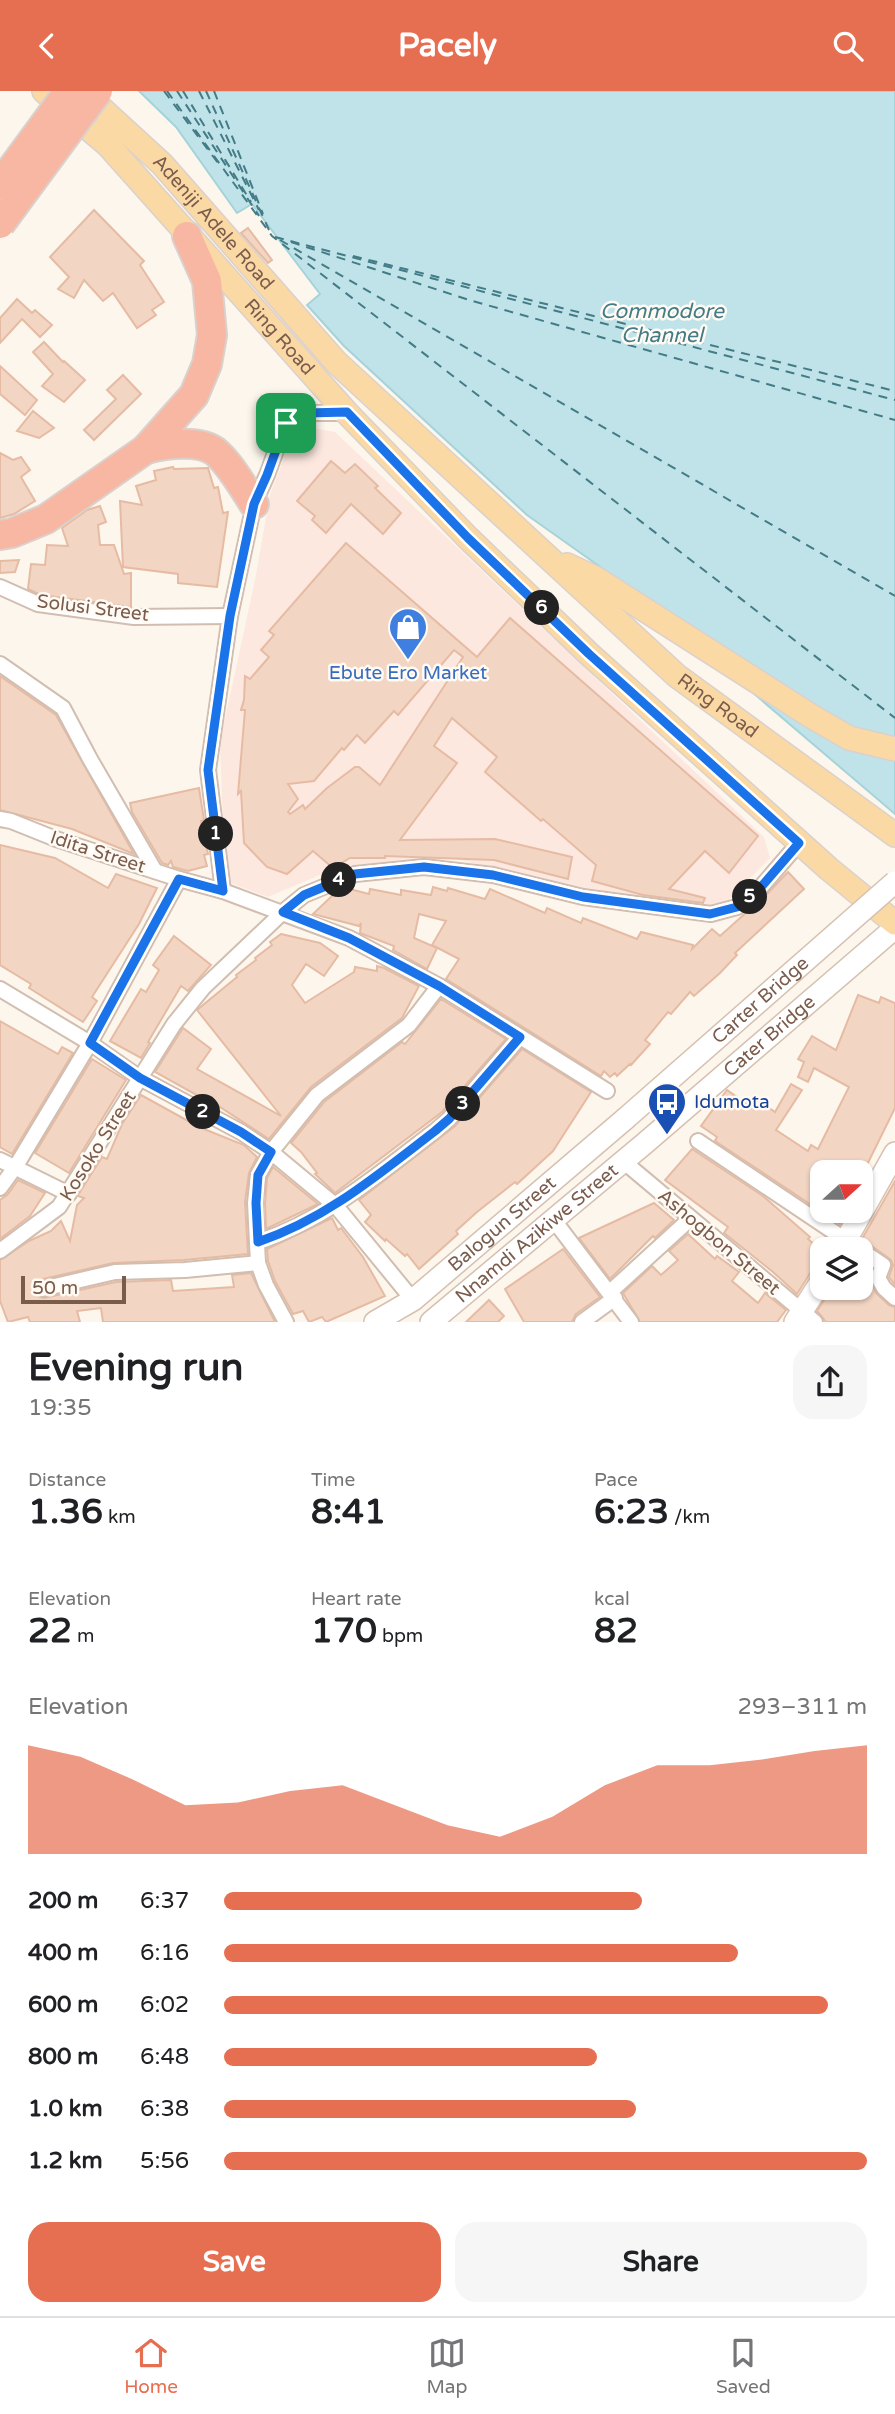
<!DOCTYPE html>
<meta charset="utf-8">
<style>
:root{--surface:#fff;--page:#f6f6f6;--text:#202124;--muted:#757577;--line:#e0e0e0;--accent:#e76f51}
body{margin:0;font-family:"Varela Round",sans-serif;background:var(--page);color:var(--text);height:100vh;display:flex;flex-direction:column;font-size:26px;white-space:nowrap}
*{box-sizing:border-box;margin:0}
p{font-size:23px;color:var(--muted)}
.icon{flex:none;width:38px;height:38px;fill:none;stroke:currentColor;stroke-width:2;stroke-linecap:round;stroke-linejoin:round}
.map{position:relative;height:1231px;overflow:hidden}
.drawer{display:flex;flex-direction:column;background:var(--surface);flex:1}
.drawer>*{flex:none}
.needle{width:46px;rotate:69deg}
.controls{position:absolute;left:810px;top:1069px;display:grid;gap:14px}
.controls a{display:grid;place-items:center;width:63px;height:63px;border-radius:14px;background:var(--surface);box-shadow:0 2px 5px #0004;font-size:35px}
.scale{position:absolute;left:21px;bottom:18px;width:105px;box-sizing:border-box;padding-left:7px;border:4px solid #7a5c4d;border-top:0;font-size:19px;line-height:24px;white-space:nowrap;color:#7a5c4d;-webkit-text-stroke:5px #fffaf3;paint-order:stroke}
.pin{position:absolute;display:grid;place-items:center;width:60px;height:60px;color:#fff;margin:-30px;border-radius:14px;box-shadow:0 4px 10px #0006}
.km{position:absolute;width:35px;height:35px;margin:-18px;border-radius:50%;background:#222;color:#fff;font-size:19px;line-height:35px;text-align:center}
.round{display:grid;place-items:center;flex:none;width:74px;height:74px;border-radius:21px;background:var(--page)}
.summary{display:flex;align-items:center;justify-content:space-between;height:119px;padding:0 28px}
h1{font-size:38px;font-weight:700;line-height:52px}
.metrics{display:grid;grid-template-columns:repeat(3,1fr);gap:10px;height:119px;padding:7px 28px}
.metrics div{display:grid;align-content:center}
.metrics b{font-size:35px;font-weight:700}
.metrics small{font-size:19px;font-weight:400}
.metrics p{font-size:19px}
.chart{height:196px;padding:14px 28px}
.chart p{display:flex;justify-content:space-between}
.chart svg{width:100%;height:126px;margin-top:7px;fill:var(--accent);opacity:.7}
.button{display:flex;gap:14px;margin-top:auto;padding:14px 28px}
.button a{flex:1;height:80px;border-radius:21px;background:var(--accent);color:#fff;font-size:28px;font-weight:700;line-height:80px;text-align:center}
.button a+a{background:var(--page);color:var(--text)}
ul{padding:0 28px;list-style:none;font-size:23px}
li{display:grid;grid-template-columns:112px 84px 1fr;align-items:center;height:52px}
li i{height:18px;border-radius:9px;background:var(--accent)}
header{display:flex;justify-content:space-between;align-items:center;height:91px;padding:0 28px;background:var(--accent);color:#fff;font-size:32px;font-weight:700}
.dock{display:flex;justify-content:space-around;align-items:center;height:98px;border-top:2px solid var(--line);background:var(--surface);font-size:19px;color:var(--muted)}
.dock a{display:grid;justify-items:center;gap:4px}
.dock .selected{color:var(--accent)}
.map>svg:first-child{display:block}
.commercial{fill:#fde8e0}
.water{fill:#bfe3e8;stroke:#a5d3da;stroke-width:2}
.lines{fill:none;stroke-linecap:round;stroke-linejoin:round}
.ferry{stroke:#437c86;stroke-width:2;stroke-dasharray:9 7;stroke-linecap:butt}
.building{fill:#f3d5c3;stroke:#e6bba3;stroke-width:2;fill-rule:evenodd}
.street-casing{stroke:#d1beb0;stroke-width:18}
.secondary-casing{stroke:#d6c0b0;stroke-width:24}
.primary-casing{stroke:#dad1cd;stroke-width:26}
.highway-casing{stroke:#dad1cd;stroke-width:32}
.street{stroke:#fff;stroke-width:14}
.secondary{stroke:#fff;stroke-width:21}
.primary{stroke:#fbd9a5;stroke-width:23}
.highway{stroke:#f7b7a3;stroke-width:28}
.secondary-bridge-casing{stroke:#d6c0b0;stroke-width:24;stroke-linecap:butt}
.highway-bridge-casing{stroke:#dad1cd;stroke-width:32;stroke-linecap:butt}
.secondary-bridge{stroke:#fff;stroke-width:21}
.highway-bridge{stroke:#f7b7a3;stroke-width:28}
.route-casing{stroke:#fff;stroke-width:14}
.route{stroke:#1a73e8;stroke-width:9}
.labels{text-anchor:middle;dominant-baseline:central;stroke-width:5;stroke-linejoin:round;paint-order:stroke}
.street-label{font-size:19px;fill:#7a5c4d;stroke:#fffaf3}
.shop-label{font-size:19px;fill:#366cbe;stroke:#fffaf3}
.transit-label{font-size:19px;fill:#164399;stroke:#fffaf3;text-anchor:start}
.water-label{font-size:21px;font-style:italic;fill:#437c86;stroke:#fffaf3}
</style>
<header><svg class="icon" aria-label="back" viewBox="0 0 24 24"><path d="M15 5l-7 7 7 7"/></svg>Pacely<svg class="icon" aria-label="search" viewBox="0 0 24 24"><circle cx="10" cy="10" r="6"/><path d="M15 15l6 6"/></svg></header>
<div class="map">
<svg width="895" height="1231" viewBox="0 0 895 1231">
<rect width="100%" height="100%" fill="#fdf6ec"/>
<path class="commercial" d="M312,337L335,341L764,746L770,767L715,823L653,821L556,792L455,768L341,775L268,806L225,790L220,651L255,489L270,404L290,350Z"/>
<path class="water" d="M139,0H895V723L630,497L527,424L344,255L307,214L320,203L252,113L237,122L176,36Z"/>
<g class="lines">
<g class="ferry">
<path d="M164,0L218,72"/>
<path d="M167,0L272,145L895,627"/>
<path d="M177,0L259,125"/>
<path d="M183,0L251,111"/>
<path d="M199,0L259,119"/>
<path d="M206,0L269,139"/>
<path d="M214,0L263,123"/>
<path d="M275,146L895,309"/>
<path d="M280,149L895,505"/>
<path d="M291,151L469,209L895,329"/>
<path d="M353,165L895,300"/>
</g>
</g>
<g class="building">
<path d="M94,119L144,170L140,174L164,211L152,219L156,224L137,237L113,202L103,210L84,189L74,207L58,198L69,186L50,166Z"/>
<path d="M248,137L272,169L268,172L241,142Z"/>
<path d="M17,208L32,222L35,219L52,234L40,246L22,228L0,252V227Z"/>
<path d="M44,251L63,271L64,270L85,289L64,311L42,295L53,283L33,261Z"/>
<path d="M0,275L37,309L25,324L0,303Z"/>
<path d="M123,284L141,303L94,349L84,339L116,308L107,299Z"/>
<path d="M33,320L54,337L39,347L17,340Z"/>
<path d="M0,362L13,369L21,366L30,379L21,386L35,410L14,423L0,427Z"/>
<path d="M331,370L345,382L355,373L378,395L375,397L401,422L383,443L351,413L326,442L312,429L315,425L297,410Z"/>
<path d="M173,376L174,378L208,377L214,397L218,396L223,422L228,421L217,496L178,492V483L123,476L120,410L142,414L136,395L156,389L154,380Z"/>
<path d="M100,415L106,431L98,434L100,454H114L124,483L131,482V516L41,504L28,498L31,473L45,474L47,454L68,455L62,437L87,419Z"/>
<path d="M346,452L477,566L510,527L758,745L729,782L705,760L669,798L705,807L703,812L643,804L592,790L596,774L543,728L541,730L485,681L497,666L452,627L434,655L457,672L400,749L495,748L572,766L568,788L494,769L385,765V767H350L333,777L313,760L287,783L267,776L244,752L241,700L238,703L245,619H241L244,609L245,585L250,588L269,566L261,559L274,544L269,540ZM454,559L463,566L380,694L359,676H355L327,697L305,718L303,714L290,723L288,721L298,708L288,693L314,690L342,657L344,659L357,644L365,652L394,620L398,624Z"/>
<path d="M19,469L15,481L0,482V470Z"/>
<path d="M0,585L56,624L134,763L72,738L0,719Z"/>
<path d="M199,697L204,729L201,730L208,763L204,764L207,775L188,780L173,776L171,770L168,774L162,772L132,721L130,712Z"/>
<path d="M0,754L55,767L108,797L116,783L157,797L139,833L92,906L97,910L83,931L29,897L31,893L0,874Z"/>
<path d="M788,781L804,798L735,862L737,864L720,882L694,905L690,901L671,923L668,921L645,949L650,953L631,974L630,973L617,985L615,982L610,986L604,980L601,985L446,888L459,868L432,854L446,830L419,823L414,847L437,857L427,878L393,859L394,855L360,842L361,832L359,835L313,823L335,802L346,797L369,803L370,798L401,804V799L431,804L433,796L447,800L448,797L485,808L490,798L545,822L547,817L581,832L583,827L637,848L641,841L693,854L692,858L712,838L720,845L767,803Z"/>
<path d="M281,843L320,852L338,865L324,885L306,873L292,894L305,912L354,881L355,876L377,880V875L384,877L419,895L402,927L311,996L269,1048L203,1005L202,1007L155,981L183,937L211,958L197,978L281,1025L197,919L237,886L236,884L256,869L255,867L272,854L270,851Z"/>
<path d="M174,845L211,874L188,900L181,895L148,951L150,952L141,967L110,950L141,898L146,901L159,879L153,874Z"/>
<path d="M858,904L879,912L881,906L895,912V1017L863,1082H822V1120H847L840,1133L715,1050L717,1046L701,1035L727,999L754,1018L759,1010L775,1021L791,993L802,999L776,1039L808,1060L811,1054L818,1058L849,996L814,977L808,991L798,986L804,971L798,968L812,945L836,959Z"/>
<path d="M441,908L506,948L442,1021L335,1102L315,1083L317,1082L301,1061L291,1052L324,1011L402,951L405,953Z"/>
<path d="M0,930L58,963L62,956L73,962L12,1063L0,1056Z"/>
<path d="M522,958L591,1001L553,1060L517,1093L515,1091L477,1121L456,1140L458,1143L419,1178L407,1163L405,1165L386,1148L385,1150L365,1131L371,1124L359,1109L455,1035Z"/>
<path d="M92,968L126,989L69,1082L35,1062Z"/>
<path d="M141,1004L199,1036L244,1054L257,1066L249,1082L245,1111L248,1163L184,1169L113,1172L39,1189L33,1196L35,1204L44,1207L116,1191L171,1189L173,1200L234,1196L232,1184L251,1182L275,1231H103L101,1217L77,1220L80,1231H30L28,1226L8,1231L0,1210V1169L29,1150L51,1140L61,1130L70,1150L77,1114L84,1107L78,1105V1104L102,1066L107,1068L122,1033Z"/>
<path d="M692,1058L763,1105L810,1146L808,1148L822,1160V1173L811,1181L797,1203L773,1181L724,1142L728,1136L665,1089Z"/>
<path d="M273,1076L318,1113L266,1138L265,1112L267,1087Z"/>
<path d="M18,1089L45,1102L30,1125L0,1148V1109L8,1103Z"/>
<path d="M895,1090V1194L889,1186L893,1174L891,1169L862,1148Z"/>
<path d="M654,1112L674,1129L655,1147L653,1145L610,1188L579,1147Z"/>
<path d="M332,1127L338,1139L341,1137L363,1166L385,1205L326,1231L322,1226L309,1231L303,1220L293,1223L275,1190L268,1170L267,1158Z"/>
<path d="M688,1143L715,1168L717,1165L739,1181L732,1190L758,1212L765,1202L786,1219L777,1231H640L623,1202L652,1175L661,1184L678,1169L669,1160Z"/>
<path d="M563,1158L600,1206L576,1223L572,1231H524L505,1198Z"/>
<path d="M861,1171L871,1178L869,1188L876,1202L889,1214L895,1216V1231H826L817,1220L832,1197H861Z"/>
<path d="M489,1209L504,1225L498,1231H466Z"/>
</g>
<g class="lines">
<defs>
<g id="street">
<path d="M0,496L38,513L134,526L230,525"/>
<path d="M0,573L63,617L90,668L155,780"/>
<path d="M0,728L11,730L56,748L179,788L223,800L349,847L439,895L607,1000"/>
<path d="M223,800L208,679L230,525L254,413L267,384L286,332L294,326L307,322H347"/>
<path d="M0,898L90,952L140,987L241,1041L271,1061L336,1115L413,1209"/>
<path d="M698,1050L883,1174L878,1187L884,1197L895,1207"/>
<path d="M0,1069L69,1103"/>
<path d="M623,1070L815,1231"/>
<path d="M0,1097L16,1075L90,952L179,788"/>
<path d="M553,1128L631,1231"/>
<path d="M258,1151C327,1128 378,1083 435,1040L449,1028L520,946"/>
<path d="M0,1160L59,1116L174,933L203,897L283,821L304,804L355,783L424,776L493,784L583,806L711,823L737,816L761,796L799,752"/>
<path d="M42,1198L115,1181L185,1179L258,1172"/>
<path d="M610,1201L690,1128"/>
<path d="M286,1231L266,1194L258,1172L255,1112L258,1084L271,1061L317,1004L409,934L439,895"/>
<path d="M582,1231L615,1207"/>
</g>
<g id="secondary">
<path d="M841,1158L895,1062"/>
<path id="s1" d="M375,1231L413,1209L625,1028"/>
<path id="s2" d="M431,1231L644,1053L895,837"/>
<path d="M795,1231L822,1189"/>
</g>
<g id="primary">
<path id="s3" d="M44,0L108,54L347,322L468,447L589,563L829,778L895,832"/>
<path id="s4" d="M82,0L162,73L336,271L677,585L895,744"/>
<path d="M567,474L595,487L811,625L849,647L895,658"/>
</g>
<g id="highway">
<path d="M146,358C165,353 201,348 217,362C232,376 243,396 254,413"/>
<path d="M0,444L12,442L46,428L146,358L194,304L207,273L212,244L207,190L187,145"/>
</g>
</defs>
<use href="#street" class="street-casing"/>
<use href="#secondary" class="secondary-casing"/>
<use href="#primary" class="primary-casing"/>
<use href="#highway" class="highway-casing"/>
<use href="#street" class="street"/>
<use href="#secondary" class="secondary"/>
<use href="#primary" class="primary"/>
<use href="#highway" class="highway"/>
<defs>
<g id="secondary-bridge">
<path id="s5" d="M625,1028L895,791"/>
</g>
<g id="highway-bridge">
<path d="M0,94L69,0"/>
<path d="M0,133L98,0"/>
</g>
</defs>
<use href="#secondary-bridge" class="secondary-bridge-casing"/>
<use href="#highway-bridge" class="highway-bridge-casing"/>
<use href="#secondary-bridge" class="secondary-bridge"/>
<use href="#highway-bridge" class="highway-bridge"/>
</g>
<g class="lines">
<defs>
<path id="route" d="M347,321L468,447L589,563L799,752L761,796L737,816L710,823L583,806L493,784L424,776L355,783L304,804L283,821L349,847L439,895L520,946L449,1028L435,1040C379,1083 326,1128 258,1151L256,1112L258,1084L271,1061L241,1041L140,987L90,952L179,788L223,800L208,679L230,525L254,413L267,384L286,332L294,326L307,322Z"/>
</defs>
<use href="#route" class="route-casing"/>
<use href="#route" class="route"/>
</g>
<defs>
<symbol id="shop-pin" viewBox="-11 -11 22 30"><path d="M0 17L-7.5 6A9.5 9.5 0 1 1 7.5 6Z" fill="#3f7fe0" stroke="#fffaf3"/><path d="M-5-2.5h2.3a2.7 3.5 0 0 1 5.4 0H5L5.5 6h-11ZM-1.5-2.5h3a1.5 2.3 0 0 0-3 0Z" fill="#fff"/></symbol>
<symbol id="bus-pin" viewBox="-11 -11 22 30"><path d="M0 17L-7.5 6A9.5 9.5 0 1 1 7.5 6Z" fill="#1a4fb4" stroke="#fffaf3"/><path d="M-5-6H5V4H4V6H2V4H-2V6H-4V4H-5ZM-3.5-4V0h7V-4ZM-3.5 1.2v1.5H-2V1.2ZM2 1.2v1.5H3.5V1.2Z" fill="#fff"/></symbol>
</defs>
<g fill-rule="evenodd">
<use href="#shop-pin" x="386" y="514" width="44" height="60"/>
<use href="#bus-pin" x="645" y="989" width="44" height="60"/>
</g>
<g class="labels">
<g class="street-label">
<text stroke="none"><textPath href="#s4" startOffset="186">Adeniji Adele Road</textPath></text>
<text stroke="none"><textPath href="#s3" startOffset="341">Ring Road</textPath></text>
<text transform="translate(93 517) rotate(7)">Solusi Street</text>
<text stroke="none"><textPath href="#s4" startOffset="886">Ring Road</textPath></text>
<text transform="translate(98 761) rotate(18)">Idita Street</text>
<text stroke="none"><textPath href="#s5" startOffset="180">Carter Bridge</textPath></text>
<text stroke="none"><textPath href="#s2" startOffset="443">Cater Bridge</textPath></text>
<text transform="translate(98 1055) rotate(-58)">Kosoko Street</text>
<text stroke="none"><textPath href="#s1" startOffset="161">Balogun Street</textPath></text>
<text stroke="none"><textPath href="#s2" startOffset="138">Nnamdi Azikiwe Street</textPath></text>
<text transform="translate(719 1151) rotate(40)">Ashogbon Street</text>
</g>
<g class="shop-label">
<text x="408" y="582">Ebute Ero Market</text>
</g>
<g class="transit-label">
<text x="694" y="1011">Idumota</text>
</g>
<g class="water-label">
<text x="662" y="220">Commodore<tspan x="662" dy="24">Channel</tspan></text>
</g>
</g>
</svg>
<div class="controls">
<a><svg class="needle" viewBox="-14 -14 28 28"><path d="M0-13l5 13h-10z" fill="#e53935"/><path d="M0 13l5-13h-10z" fill="#757577"/></svg></a>
<a><svg class="icon" aria-label="layers" viewBox="0 0 24 24"><path d="M12 4l9 5-9 5-9-5zM3 14l9 5 9-5"/></svg></a>
</div>
<div class="scale">50 m</div>
<div class="pin" style="left:286px;top:332px;background:#1e9e55"><svg class="icon" aria-label="arrive" viewBox="0 0 24 24"><path d="M6 21V4h12l-3 4 3 4H6"/></svg></div>
<b class="km" style="left:216px;top:743px">1</b>
<b class="km" style="left:203px;top:1021px">2</b>
<b class="km" style="left:463px;top:1013px">3</b>
<b class="km" style="left:339px;top:789px">4</b>
<b class="km" style="left:750px;top:806px">5</b>
<b class="km" style="left:542px;top:517px">6</b>
</div>
<section class="drawer">
<div class="summary"><div><h1>Evening run</h1><p>19:35</p></div><a class="round"><svg class="icon" aria-label="share" viewBox="0 0 24 24"><path d="M12 15V3M7 8l5-5 5 5M5 13v7h14v-7"/></svg></a></div>
<div class="metrics">
<div><p>Distance</p><b>1.36<small> km</small></b></div>
<div><p>Time</p><b>8:41</b></div>
<div><p>Pace</p><b>6:23<small> /km</small></b></div>
</div>
<div class="metrics">
<div><p>Elevation</p><b>22<small> m</small></b></div>
<div><p>Heart rate</p><b>170<small> bpm</small></b></div>
<div><p>kcal</p><b>82</b></div>
</div>
<div class="chart"><p><span>Elevation</span>293–311 m</p>
<svg viewBox="0 0 160 44" preserveAspectRatio="none"><path d="M0 44V6L10 10L20 18L30 27L40 26L50 22L60 20L70 27L80 34L90 38L100 31L110 20L120 13L130 13L140 11L150 8L160 6V44z"/></svg>
</div>
<ul>
<li><b>200 m</b>6:37<i style="width:65%"></i></li>
<li><b>400 m</b>6:16<i style="width:80%"></i></li>
<li><b>600 m</b>6:02<i style="width:94%"></i></li>
<li><b>800 m</b>6:48<i style="width:58%"></i></li>
<li><b>1.0 km</b>6:38<i style="width:64%"></i></li>
<li><b>1.2 km</b>5:56<i style="width:100%"></i></li>
</ul>
<div class="button"><a>Save</a><a>Share</a></div>
</section>
<nav class="dock">
<a class="selected"><svg class="icon" aria-label="home" viewBox="0 0 24 24"><path d="M3 11l9-7 9 7M6 9v11h12V9"/></svg>Home</a>
<a><svg class="icon" aria-label="map" viewBox="0 0 24 24"><path d="M3 6l6-2 6 2 6-2v14l-6 2-6-2-6 2zM9 4v14M15 6v14"/></svg>Map</a>
<a><svg class="icon" aria-label="saved" viewBox="0 0 24 24"><path d="M7 4h10v16l-5-4-5 4z"/></svg>Saved</a>
</nav>
